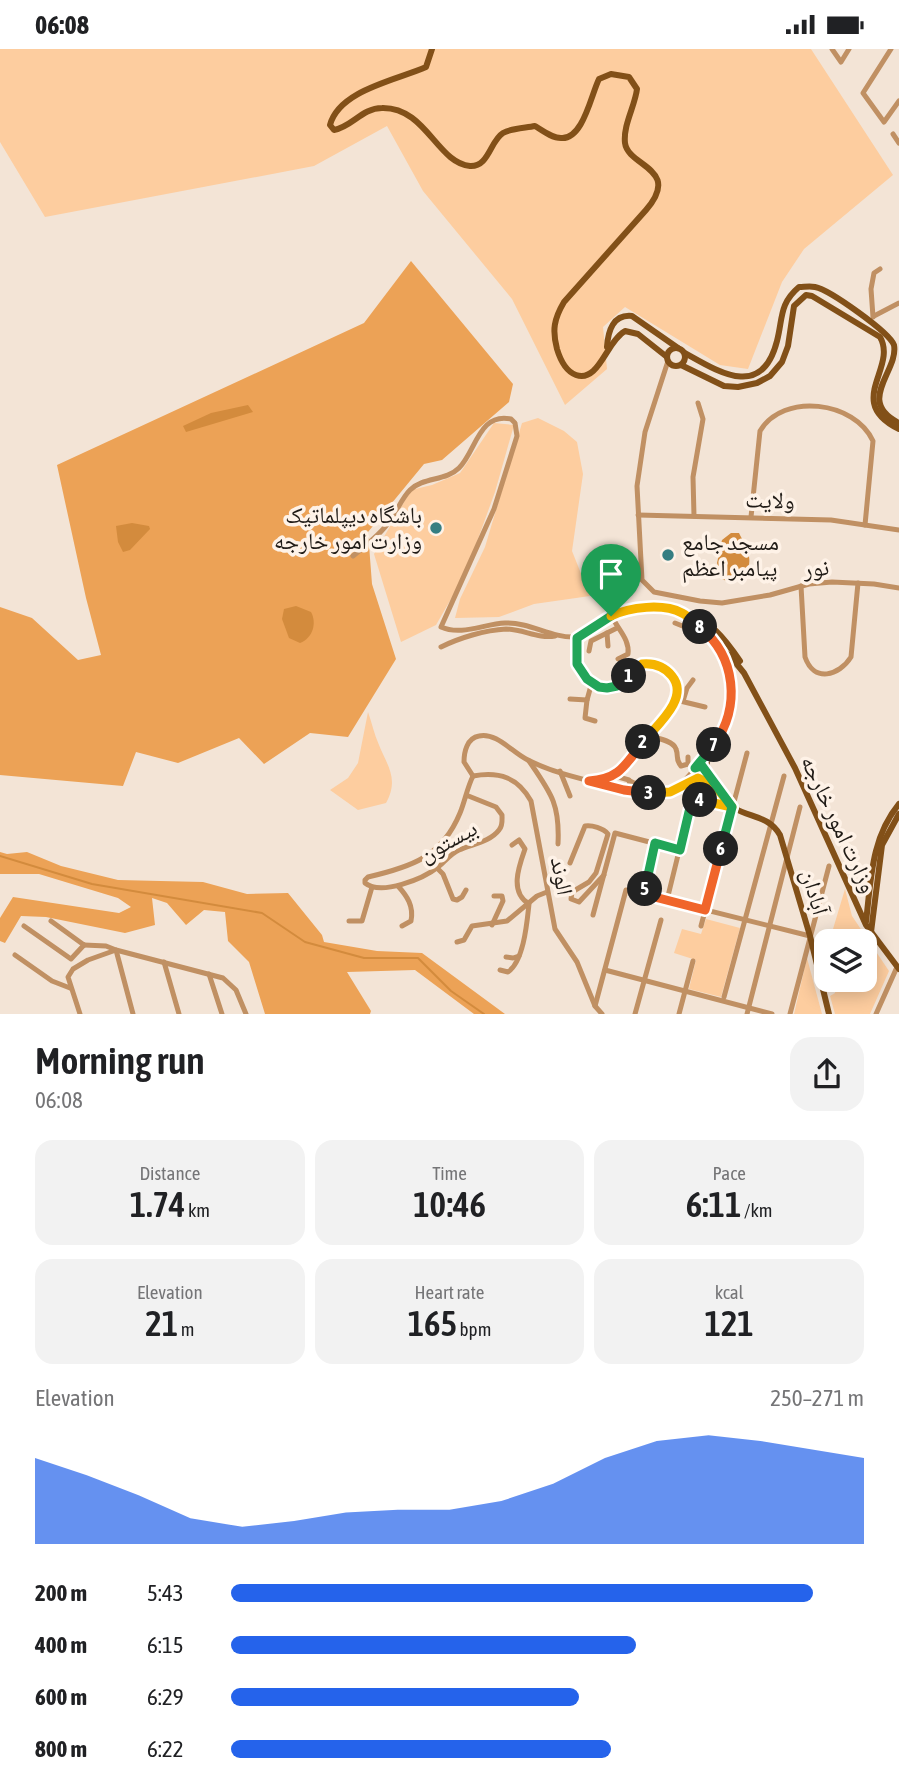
<!DOCTYPE html>
<meta charset="utf-8">
<style>
:root{--surface:#fff;--page:#f2f2f2;--text:#202124;--muted:#757577;--accent:#2563eb}
body{margin:0;font-family:"Asap Condensed","Noto Naskh Arabic",sans-serif;background:var(--page);color:var(--text);height:100vh;display:flex;flex-direction:column;font-size:26px;white-space:nowrap}
*{box-sizing:border-box;margin:0}
p{font-size:23px;color:var(--muted)}
.icon{flex:none;width:38px;height:38px;fill:none;stroke:currentColor;stroke-width:2;stroke-linecap:round;stroke-linejoin:round}
.map{position:relative;height:965px;overflow:hidden}
.drawer{display:flex;flex-direction:column;background:var(--surface);flex:1}
.drawer>*{flex:none}
.fabs{position:absolute;left:814px;top:880px;display:grid;gap:14px}
.fabs a{display:grid;place-items:center;width:63px;height:63px;border-radius:14px;background:var(--surface);box-shadow:0 4px 18px #0003;font-size:35px}
.pin{position:absolute;display:grid;place-items:center;width:60px;height:60px;color:#fff;margin:-72px -30px;border-radius:50% 50% 50% 0;rotate:-45deg;box-shadow:0 0 7px #0007}
.pin .icon{rotate:45deg}
.km{position:absolute;width:35px;height:35px;margin:-18px;border-radius:50%;background:#222;color:#fff;font-size:19px;line-height:35px;text-align:center}
.round{display:grid;place-items:center;flex:none;width:74px;height:74px;border-radius:21px;background:var(--page)}
.summary{display:flex;align-items:center;justify-content:space-between;height:119px;padding:0 35px}
h1{font-size:38px;font-weight:600;line-height:52px}
.metrics{display:grid;grid-template-columns:repeat(3,1fr);gap:10px;height:119px;padding:7px 35px}
.metrics div{display:grid;align-content:center;border-radius:18px;background:var(--page);text-align:center}
.metrics b{font-size:35px;font-weight:600}
.metrics small{font-size:19px;font-weight:400}
.metrics p{font-size:19px}
.chart{height:196px;padding:14px 35px}
.chart p{display:flex;justify-content:space-between}
.chart svg{width:100%;height:126px;margin-top:7px;fill:var(--accent);opacity:.7}
ul{padding:0 35px;list-style:none;font-size:23px}
li{display:grid;grid-template-columns:112px 84px 1fr;align-items:center;height:52px}
li i{height:18px;border-radius:9px;background:var(--accent)}
.status{display:flex;justify-content:space-between;align-items:center;height:49px;padding:0 35px;background:var(--surface);direction:ltr}
.status svg{height:19px;fill:currentColor}
.map>svg:first-child{display:block}
.green{fill:#fdcd9f}
.forest{fill:#eca256}
.water{fill:#d38b3d}
.lines{fill:none;stroke-linecap:round;stroke-linejoin:round}
.stream{stroke:#d38b3d;stroke-width:2}
.minor{stroke:#c09063;stroke-width:5}
.major{stroke:#825018;stroke-width:6}
.split-1-casing{stroke:#fff;stroke-width:14}
.split-2-casing{stroke:#fff;stroke-width:14}
.split-3-casing{stroke:#fff;stroke-width:14}
.split-4-casing{stroke:#fff;stroke-width:14}
.split-5-casing{stroke:#fff;stroke-width:14}
.split-6-casing{stroke:#fff;stroke-width:14}
.split-7-casing{stroke:#fff;stroke-width:14}
.split-8-casing{stroke:#fff;stroke-width:14}
.split-9-casing{stroke:#fff;stroke-width:14}
.split-1{stroke:#22a559;stroke-width:9}
.split-2{stroke:#f5b400;stroke-width:9}
.split-3{stroke:#f0652b;stroke-width:9}
.split-4{stroke:#f5b400;stroke-width:9}
.split-5{stroke:#22a559;stroke-width:9}
.split-6{stroke:#f0652b;stroke-width:9}
.split-7{stroke:#22a559;stroke-width:9}
.split-8{stroke:#f0652b;stroke-width:9}
.split-9{stroke:#f5b400;stroke-width:9}
.poi-dot{fill:#357e82;stroke:#fef2e7;stroke-width:2.5}
.labels{text-anchor:middle;dominant-baseline:central;stroke-width:7;stroke-linejoin:round;paint-order:stroke}
.street-label{font-size:23px;fill:#201b16;stroke:#fef2e7}
.poi-label{font-size:23px;fill:#201b16;stroke:#fef2e7;text-anchor:end}
</style>
<div class="status"><b>06:08</b><svg viewBox="0 0 49 12"><path d="M0 12V9h3v3zM5 12V6h3v6zM10 12V3h3v9zM15 12V0h3v12zM26 1h20v11H26zM47 4h2v5h-2z"/></svg></div>
<div class="map">
<svg width="899" height="965" viewBox="0 0 899 965">
<rect width="100%" height="100%" fill="#f3e4d6"/>
<g class="green">
<path d="M0,0H811L893,126L804,200L782,233L748,320L720,316L625,258L603,278L607,320L565,356L512,250L423,142L387,77L314,117L45,168L0,93Z"/>
<path d="M538,369L564,382L577,393L583,425L572,502L590,547L534,555L499,568L455,569L460,550L485,498L522,374Z"/>
<path d="M494,374L514,376L495,443L471,509L455,543L436,576L401,593L374,505L411,441L432,436L460,424Z"/>
<path d="M368,663C372,674 374,685 379,696C388,718 399,730 386,754L358,761L330,741L348,729L358,714Z"/>
<path d="M845,840L852,867L889,922L870,965H835L830,947L835,944L837,931H864V892L830,890Z"/>
<path d="M706,870L740,879L721,948L689,940L696,911L674,904L682,880L701,885Z"/>
<path d="M807,909L822,965H794Z"/>
</g>
<g class="forest">
<path d="M411,212L513,335L509,353L442,411L424,415L368,483L372,535L396,610L348,688L310,684L264,715L239,689L178,714L136,703L123,737L0,726V558L32,569L78,611L101,606L86,549L57,416L364,274Z"/>
<path d="M0,803L7,805L27,803L61,817L118,831L203,833L247,845L288,844L322,886L324,893L377,902L422,904L505,965H474L415,921L347,923L371,962L370,965H265L249,913L228,892L225,863L204,861L186,876L167,854L152,849L155,876L125,884L46,868L21,867L5,894L0,892V869L13,848L119,864L131,858L118,849L39,825H0Z"/>
</g>
<g class="water">
<path d="M248,356L253,363L186,383L183,377L211,364Z"/>
<path d="M132,474L149,477L150,480L130,501L123,503L118,493L116,477Z"/>
<path d="M731,484H739C744,494 753,508 748,519C747,523 744,526 743,530L731,534L722,530L717,514L722,491Z"/>
<path d="M296,557L311,563C317,574 313,589 300,594L289,589L282,570L284,560Z"/>
</g>
<g class="lines">
<path class="stream" d="M0,807L92,835L262,864L305,893L364,909H418L451,942L484,965"/>
<g class="minor">
<path d="M832,0L841,13L849,0"/>
<path d="M891,0L863,44L884,73L899,52"/>
<path d="M893,85L899,94"/>
<path d="M874,267L899,254"/>
<path d="M873,268L871,240L874,224L880,220"/>
<path d="M668,312L645,383L637,437L642,531L654,543L700,552L722,554L770,546L809,535L832,533L874,535L899,539"/>
<path d="M638,466L831,471L899,481"/>
<path d="M694,467L693,428L703,370L698,354"/>
<path d="M751,468L760,382C783,343 855,352 873,392L865,476"/>
<path d="M353,507C365,497 380,486 389,473C397,463 401,450 410,441C423,428 446,432 459,419C476,402 479,363 511,370L515,374L517,387L494,460L441,578C461,587 484,575 505,574C530,573 551,589 575,588C584,588 594,578 603,572C627,556 653,558 681,563"/>
<path d="M801,537L805,608C814,634 839,627 851,608L858,534"/>
<path d="M612,567C617,580 630,590 628,605L618,610"/>
<path d="M675,574L690,580L693,590"/>
<path d="M607,584L608,597"/>
<path d="M577,589C577,597 575,609 578,616C584,629 602,646 617,637C626,631 633,618 642,615C656,610 678,626 679,641C679,644 677,648 676,651L622,721L615,727"/>
<path d="M441,598C459,589 485,581 506,580C523,580 538,590 555,587"/>
<path d="M589,602L591,592L617,579"/>
<path d="M570,650L587,651L592,633"/>
<path d="M587,651L585,669L595,672"/>
<path d="M676,651L705,658"/>
<path d="M683,652L687,639L693,631"/>
<path d="M648,687C656,689 673,691 676,700C679,708 675,710 681,717L688,715V708"/>
<path d="M529,712C551,744 560,755 558,795"/>
<path d="M694,721L679,738L698,729"/>
<path d="M560,722L570,747"/>
<path d="M473,727C500,722 518,729 531,752L555,880L577,913L595,957L602,965"/>
<path d="M473,727L464,713C464,703 467,689 479,687C496,683 512,703 526,710C552,724 586,731 614,738"/>
<path d="M615,727L629,731L630,738C623,743 612,740 609,731Z"/>
<path d="M630,732L652,743"/>
<path d="M624,741C642,744 661,747 679,738"/>
<path d="M466,746L496,758L502,766C502,771 503,777 499,781C490,793 472,795 459,801C450,805 445,813 438,818C423,830 381,847 365,834V831L368,828C411,818 442,808 460,764C465,752 467,739 473,727"/>
<path d="M570,814L585,777C592,776 603,779 608,785L596,824L589,833L572,843L571,850L579,853L604,826"/>
<path d="M437,819L443,825L453,850L457,851L462,848L466,841"/>
<path d="M398,837C407,847 414,857 411,872L402,877"/>
<path d="M643,845L655,795"/>
<path d="M667,851L692,749L732,758"/>
<path d="M593,866L615,784L680,801"/>
<path d="M51,872L84,896"/>
<path d="M349,872H362L372,838"/>
<path d="M492,876L503,852L502,847H494"/>
<path d="M24,877L71,910L84,896"/>
<path d="M701,877L747,704"/>
<path d="M457,893L464,891L472,877L507,872L537,847L547,843"/>
<path d="M84,896L106,897L116,901L133,965"/>
<path d="M15,906L52,932L70,939"/>
<path d="M506,908L513,909L519,907"/>
<path d="M164,913L179,965"/>
<path d="M500,921L508,923C524,912 527,873 529,855C509,843 519,817 525,800L519,791L512,796"/>
<path d="M605,921L772,965"/>
<path d="M209,925L222,965"/>
<path d="M724,948L784,727"/>
<path d="M595,957L626,841L810,887"/>
<path d="M80,965L68,928L73,920L88,911L116,901L223,929L236,941L246,965"/>
<path d="M635,965L661,871"/>
<path d="M679,965L693,912"/>
<path d="M747,965L800,758"/>
<path d="M790,965L829,817"/>
<path d="M876,965L897,918"/>
</g>
<g class="major">
<path d="M432,0L426,18C397,31 339,41 330,76L334,81C352,78 362,59 382,59C426,58 437,114 470,117C489,118 490,92 503,84C512,79 525,79 535,77C543,82 552,89 561,89C583,91 591,46 599,30L611,25L629,28L637,40C635,57 623,76 625,94C628,118 682,119 646,161L564,253C554,270 552,281 557,300C560,310 565,322 576,326C599,334 606,293 625,282L638,285L667,308"/>
<path d="M607,298C608,282 613,265 632,267L678,299"/>
<circle cx="676" cy="308" r="9"/>
<path d="M685,304C719,323 762,351 777,292C783,269 779,255 799,238C804,238 810,237 815,238C830,241 889,283 894,296C899,322 855,352 899,374"/>
<path d="M681,316L724,337L738,338L757,334L770,327L782,313L788,297L794,257L806,246L812,247L880,288C898,319 844,353 899,380"/>
<path d="M681,563L731,608L744,624L795,719L866,876L899,920"/>
<path d="M683,564C710,570 725,590 740,612"/>
<path d="M719,600L730,625"/>
<path d="M709,702C708,707 706,713 707,718C708,730 724,753 734,759C751,769 769,767 780,786L810,887L829,965"/>
<circle cx="700" cy="723" r="6"/>
<path d="M695,719C701,707 712,699 719,688C735,663 732,635 731,606"/>
<path d="M866,873C871,831 871,789 899,755"/>
<path d="M871,883L882,796L899,765"/>
</g>
</g>
<g class="lines">
<defs>
<path id="split-1" d="M611,567L577,589V615L587,630L599,638L607,639L617,637L629,627"/>
<path id="split-2" d="M629,627L642,615C653,614 664,617 672,627C690,649 657,676 643,693"/>
<path id="split-3" d="M643,693C625,716 620,730 589,732L624,741L649,744"/>
<path id="split-4" d="M649,744L670,743L698,729L716,738L732,758L700,751"/>
<path id="split-5" d="M645,840L655,794L680,801L692,750L700,751"/>
<path id="split-6" d="M645,840L643,845L705,861L721,800"/>
<path id="split-7" d="M714,696L695,719L702,717L732,758L721,800"/>
<path id="split-8" d="M700,578C736,608 741,657 714,696"/>
<path id="split-9" d="M611,567C630,558 663,554 682,564C688,567 694,573 700,578"/>
</defs>
<use href="#split-1" class="split-1-casing"/>
<use href="#split-2" class="split-2-casing"/>
<use href="#split-3" class="split-3-casing"/>
<use href="#split-4" class="split-4-casing"/>
<use href="#split-5" class="split-5-casing"/>
<use href="#split-6" class="split-6-casing"/>
<use href="#split-7" class="split-7-casing"/>
<use href="#split-8" class="split-8-casing"/>
<use href="#split-9" class="split-9-casing"/>
<use href="#split-1" class="split-1"/>
<use href="#split-2" class="split-2"/>
<use href="#split-3" class="split-3"/>
<use href="#split-4" class="split-4"/>
<use href="#split-5" class="split-5"/>
<use href="#split-6" class="split-6"/>
<use href="#split-7" class="split-7"/>
<use href="#split-8" class="split-8"/>
<use href="#split-9" class="split-9"/>
</g>
<g class="poi-dot">
<circle cx="436" cy="479" r="7"/>
<circle cx="668" cy="506" r="7"/>
</g>
<g class="labels">
<g class="street-label">
<text transform="translate(770 451) rotate(2)">ولایت</text>
<text transform="translate(816 519) rotate(-6)">نور</text>
<text transform="translate(839 775) rotate(65)">وزارت امور خارجه</text>
<text transform="translate(448 792) rotate(-29)">بیستون</text>
<text transform="translate(562 827) rotate(79)">الوند</text>
<text transform="translate(815 843) rotate(74)">آبادان</text>
</g>
<g class="poi-label">
<text x="422" y="466">باشگاه دیپلماتیک<tspan x="422" dy="26">وزارت امور خارجه</tspan></text>
<text x="682" y="493" text-anchor="start">مسجد جامع<tspan x="682" dy="26">پیامبر اعظم</tspan></text>
</g>
</g>
</svg>
<div class="fabs">
<a><svg class="icon" aria-label="layers" viewBox="0 0 24 24"><path d="M12 4l9 5-9 5-9-5zM3 14l9 5 9-5"/></svg></a>
</div>
<div class="pin" style="left:611px;top:567px;background:#1e9e55"><svg class="icon" aria-label="arrive" viewBox="0 0 24 24"><path d="M6 21V4h12l-3 4 3 4H6"/></svg></div>
<b class="km" style="left:629px;top:627px">1</b>
<b class="km" style="left:643px;top:693px">2</b>
<b class="km" style="left:649px;top:744px">3</b>
<b class="km" style="left:700px;top:751px">4</b>
<b class="km" style="left:645px;top:840px">5</b>
<b class="km" style="left:721px;top:800px">6</b>
<b class="km" style="left:714px;top:696px">7</b>
<b class="km" style="left:700px;top:578px">8</b>
</div>
<section class="drawer">
<div class="summary"><div><h1>Morning run</h1><p>06:08</p></div><a class="round"><svg class="icon" aria-label="share" viewBox="0 0 24 24"><path d="M12 15V3M7 8l5-5 5 5M5 13v7h14v-7"/></svg></a></div>
<div class="metrics">
<div><p>Distance</p><b>1.74<small> km</small></b></div>
<div><p>Time</p><b>10:46</b></div>
<div><p>Pace</p><b>6:11<small> /km</small></b></div>
</div>
<div class="metrics">
<div><p>Elevation</p><b>21<small> m</small></b></div>
<div><p>Heart rate</p><b>165<small> bpm</small></b></div>
<div><p>kcal</p><b>121</b></div>
</div>
<div class="chart"><p><span>Elevation</span>250–271 m</p>
<svg viewBox="0 0 160 44" preserveAspectRatio="none"><path d="M0 44V14L10 20L20 27L30 35L40 38L50 36L60 33L70 32L80 32L90 29L100 23L110 14L120 8L130 6L140 8L150 11L160 14V44z"/></svg>
</div>
<ul>
<li><b>200 m</b>5:43<i style="width:92%"></i></li>
<li><b>400 m</b>6:15<i style="width:64%"></i></li>
<li><b>600 m</b>6:29<i style="width:55%"></i></li>
<li><b>800 m</b>6:22<i style="width:60%"></i></li>
</ul>
</section>
